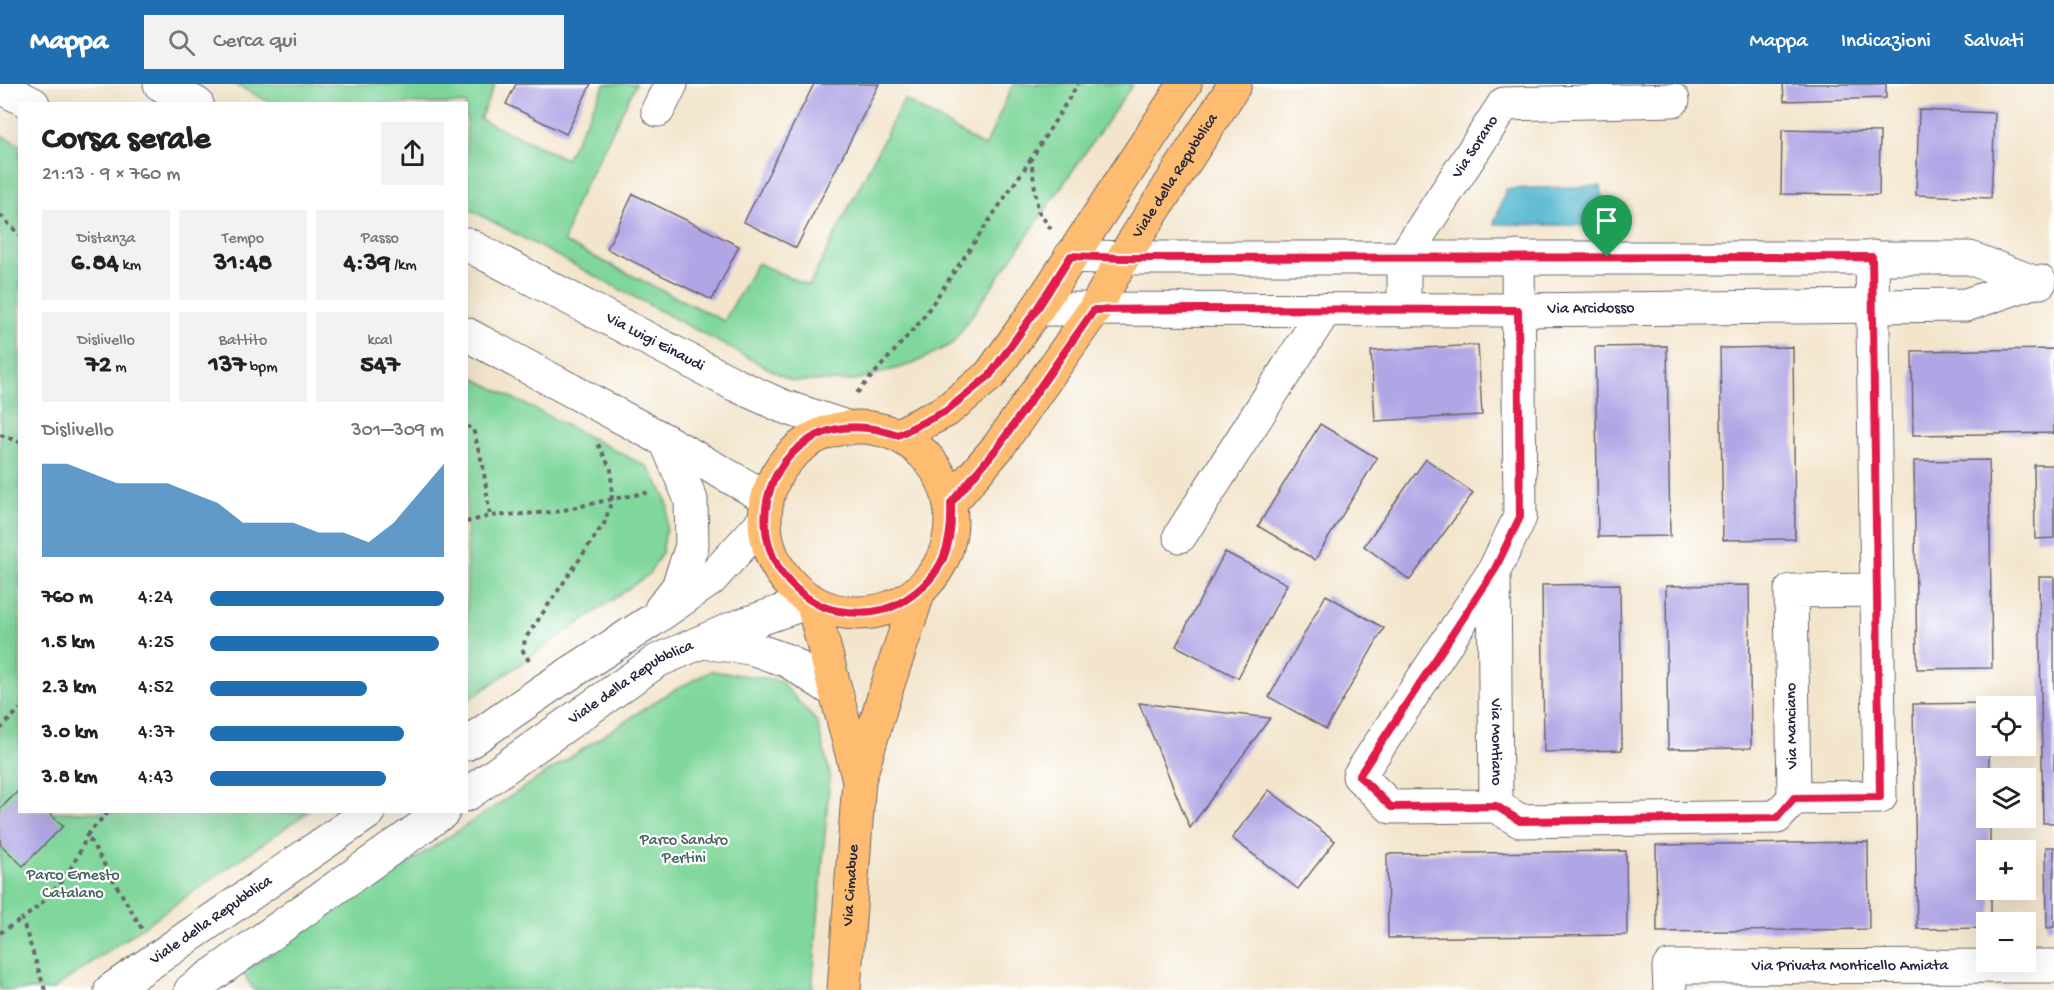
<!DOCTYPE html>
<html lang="it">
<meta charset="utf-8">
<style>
:root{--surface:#fff;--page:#f2f2f2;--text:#222;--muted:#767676;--accent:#1f6fb2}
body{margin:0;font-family:"Gochi Hand",sans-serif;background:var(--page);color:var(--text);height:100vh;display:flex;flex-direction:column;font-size:22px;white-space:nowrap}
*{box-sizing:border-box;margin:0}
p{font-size:20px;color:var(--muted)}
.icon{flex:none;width:33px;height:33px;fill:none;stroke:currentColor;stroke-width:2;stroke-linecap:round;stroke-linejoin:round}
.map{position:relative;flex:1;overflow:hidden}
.drawer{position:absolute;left:18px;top:18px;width:450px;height:711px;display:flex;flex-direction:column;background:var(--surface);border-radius:0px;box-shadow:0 6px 24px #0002}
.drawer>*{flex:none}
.buttons{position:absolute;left:1976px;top:612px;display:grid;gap:12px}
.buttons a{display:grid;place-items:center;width:60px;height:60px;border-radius:0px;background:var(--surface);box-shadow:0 6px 24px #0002;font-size:30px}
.pin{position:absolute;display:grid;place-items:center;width:51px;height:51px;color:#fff;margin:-62px -26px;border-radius:50% 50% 50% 0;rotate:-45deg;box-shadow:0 0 6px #0007}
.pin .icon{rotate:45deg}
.round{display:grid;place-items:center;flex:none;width:63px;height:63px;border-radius:0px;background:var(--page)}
.headline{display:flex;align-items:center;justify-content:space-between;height:102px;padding:0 24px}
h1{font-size:33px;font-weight:800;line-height:45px}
.metrics{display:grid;grid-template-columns:repeat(3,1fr);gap:9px;height:102px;padding:6px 24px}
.metrics div{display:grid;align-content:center;border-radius:0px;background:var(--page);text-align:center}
.metrics b{font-size:26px;font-weight:800}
.metrics small{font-size:16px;font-weight:400}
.metrics p{font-size:16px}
.chart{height:168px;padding:12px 24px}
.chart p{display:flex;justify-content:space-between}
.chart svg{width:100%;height:108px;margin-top:6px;fill:var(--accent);opacity:.7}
ul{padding:0 24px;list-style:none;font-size:20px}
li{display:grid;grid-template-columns:96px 72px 1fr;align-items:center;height:45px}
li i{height:15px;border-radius:8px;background:var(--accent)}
header{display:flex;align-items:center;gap:36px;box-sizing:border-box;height:84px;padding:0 30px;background:var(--accent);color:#fff}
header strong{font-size:28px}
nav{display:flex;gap:33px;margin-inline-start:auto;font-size:21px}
.search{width:420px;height:54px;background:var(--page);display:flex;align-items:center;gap:15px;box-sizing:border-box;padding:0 21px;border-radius:0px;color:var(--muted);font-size:22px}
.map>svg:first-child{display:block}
.green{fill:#80d79b;stroke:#517c6b;stroke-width:1.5}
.water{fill:#4fb5ce;stroke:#386c84;stroke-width:1.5}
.building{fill:#b1a6e5}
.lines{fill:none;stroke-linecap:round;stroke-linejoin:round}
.minor-casing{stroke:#6b666e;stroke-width:35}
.major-casing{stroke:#6b666e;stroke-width:35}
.path{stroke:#6b666e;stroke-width:4;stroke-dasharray:4.5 4.5;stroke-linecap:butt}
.minor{stroke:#fff;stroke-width:33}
.major{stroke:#febc70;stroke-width:33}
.route-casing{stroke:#fff;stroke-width:12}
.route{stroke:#e11d48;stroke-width:8}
.labels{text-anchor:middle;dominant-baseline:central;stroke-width:4.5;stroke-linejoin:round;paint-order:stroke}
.street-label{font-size:16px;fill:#22223b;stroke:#fff}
.park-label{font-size:16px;fill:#43615d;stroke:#fff}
</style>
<header>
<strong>Mappa</strong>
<div class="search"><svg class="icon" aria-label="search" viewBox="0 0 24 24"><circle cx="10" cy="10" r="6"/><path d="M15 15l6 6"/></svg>Cerca qui</div>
<nav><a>Mappa</a><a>Indicazioni</a><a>Salvati</a></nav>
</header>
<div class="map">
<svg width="2054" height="906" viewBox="0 0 2054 906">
<rect width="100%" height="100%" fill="#fff"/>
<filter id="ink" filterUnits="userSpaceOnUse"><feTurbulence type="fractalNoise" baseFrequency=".0167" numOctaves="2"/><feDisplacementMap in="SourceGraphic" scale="12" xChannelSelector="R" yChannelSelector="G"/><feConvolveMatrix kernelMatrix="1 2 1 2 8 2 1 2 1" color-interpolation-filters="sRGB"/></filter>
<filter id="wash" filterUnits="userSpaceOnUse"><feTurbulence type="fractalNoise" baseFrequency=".008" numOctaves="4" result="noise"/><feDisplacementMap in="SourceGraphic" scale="24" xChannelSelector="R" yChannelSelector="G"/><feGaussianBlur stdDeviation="1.35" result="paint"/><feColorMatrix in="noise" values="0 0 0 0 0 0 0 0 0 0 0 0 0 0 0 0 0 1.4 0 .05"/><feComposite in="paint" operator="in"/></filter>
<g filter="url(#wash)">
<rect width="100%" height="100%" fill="#f3e5cc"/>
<g class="green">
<path d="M234,0H495L480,35L566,75L605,0H636L575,121L564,158L724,237L757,179L809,202L904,15L985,63L1013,0H1133L952,260L913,280L852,297H792L467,124L466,20L271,19Z"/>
<path d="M0,51L20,61V728H308L52,906H0Z"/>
<path d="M466,290L648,383L664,410L668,422L666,446L662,469L648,491L467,617Z"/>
<path d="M711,587L779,596L817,638L830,690L812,906H254L242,888L667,610Z"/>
</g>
<path class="water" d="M1601,102L1606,142L1494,140L1506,105Z"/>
<g id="blocks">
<g class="building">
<path d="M516,0H591L566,50L506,20Z"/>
<path d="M814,0H879L796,164L744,138Z"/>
<path d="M1783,0H1886V14L1784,17Z"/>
<path d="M1919,26L1995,29L1991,114L1916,111Z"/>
<path d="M1782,46L1880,48L1879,111L1781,110Z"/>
<path d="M633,110L739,162L712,216L607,165Z"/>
<path d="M1478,261L1482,331L1375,337L1371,267Z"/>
<path d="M1667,262L1670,452L1598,453L1595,263Z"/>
<path d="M1793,263L1795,455L1723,456L1720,264Z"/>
<path d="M2054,265V349L1913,351L1912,267Z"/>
<path d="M1320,340L1377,374L1315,476L1258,442Z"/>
<path d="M1426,375L1473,409L1410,496L1364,462Z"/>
<path d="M1989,376L1992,584L1917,585L1914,377Z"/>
<path d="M2034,381H2054V454L2035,455Z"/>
<path d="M1225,468L1287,500L1238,594L1176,562Z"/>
<path d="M2039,493H2054V739H2043Z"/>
<path d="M1620,500L1622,666L1544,668L1542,501Z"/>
<path d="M1749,501L1751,664L1668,665L1666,502Z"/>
<path d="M1326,511L1384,544L1326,645L1269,613Z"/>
<path d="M1139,619L1270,634L1190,744Z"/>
<path d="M1988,619V622H1986V662H1989V694H1986V734H1990V766H1986V806H1991V838H1986V844L1917,845L1913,620Z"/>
<path d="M20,705V728H48L63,742L23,782L0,760V725Z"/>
<path d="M1269,706L1335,757L1298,805L1232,754Z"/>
<path d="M1868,758L1869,845L1657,848L1656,761Z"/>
<path d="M2046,763H2054V843L2047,844Z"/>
<path d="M1626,767L1627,851L1388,854L1387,770Z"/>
</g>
</g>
</g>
<g filter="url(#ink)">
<use href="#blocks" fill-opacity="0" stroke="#6b666e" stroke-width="1.5"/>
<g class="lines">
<defs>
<g id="minor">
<path d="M160,0L197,20"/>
<path d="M0,3L33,20"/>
<path d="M658,26L671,0"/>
<path id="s1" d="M466,160L736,301L782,322L849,344"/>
<path d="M1071,172L1123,174H1970L2033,198H2040"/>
<path d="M1872,173L1880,713L1794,714L1791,507L1877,506"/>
<path id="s2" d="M1037,225L1518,226L1966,221L2033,198"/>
<path id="s3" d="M1404,226V173L1504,20L1673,16"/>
<path d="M466,250L666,357L767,414"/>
<path d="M1180,452L1325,226"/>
<path id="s4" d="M1494,487L1496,722L1391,723L1359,692L1494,487L1520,433L1518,173"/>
<path d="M661,525L678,503L692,462L691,416L666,357"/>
<path d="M702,558L751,564L788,577L836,608"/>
<path d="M466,660L547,604L651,537L710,496L764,437"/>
<path id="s5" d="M466,711L657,577L736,543L812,517"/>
<path d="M1496,722L1520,737L1777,733L1794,714"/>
<path id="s6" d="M111,906L369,728"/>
<path d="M191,906L443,728"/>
<path id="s7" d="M1670,906L1669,883L2054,882"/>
</g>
<g id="major">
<circle cx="858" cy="436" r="93"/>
<path d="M898,351L946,327L990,291L1037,225L1185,0"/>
<path id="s8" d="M950,419L998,363L1094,226L1123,174L1235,0"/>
<path d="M812,517L859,696"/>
<path id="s9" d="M844,906L859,696L884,612L919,507"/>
</g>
</defs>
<use href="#minor" class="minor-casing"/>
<use href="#major" class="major-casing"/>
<g class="path">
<path d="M0,131L20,151"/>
<path d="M1051,145L1038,127L1031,75L1078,0"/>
<path d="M857,309L920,238L1031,75"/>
<path d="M466,342L473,345L483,382L490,432"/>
<path d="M0,351L20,358"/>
<path d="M466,438L490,432L555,428L612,415L652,408"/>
<path d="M529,577L523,567L525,555L605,438L612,415L611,386L598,360"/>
<path d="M0,645L20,625"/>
<path d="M108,728L87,751L142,845"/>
<path d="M0,849L22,835"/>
<path d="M45,906L22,835C52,813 74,786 87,751"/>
</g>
<use href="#minor" class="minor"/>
<use href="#major" class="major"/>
</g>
</g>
<g class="lines" filter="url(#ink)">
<defs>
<path id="route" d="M1071,172L1123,174L1872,173L1880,713L1794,714L1777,734L1520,737L1496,722L1391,723L1359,692L1494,487L1520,433L1518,226L1197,225L1094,226L998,363L951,419C953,462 943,492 905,516C885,529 862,531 839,527C820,524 802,512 789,498C752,457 759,389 806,358C834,339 868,341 898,351L946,327L990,291L1037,225Z"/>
</defs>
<use href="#route" class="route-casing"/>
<use href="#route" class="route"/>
</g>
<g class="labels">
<g class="street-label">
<text stroke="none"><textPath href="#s3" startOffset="184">Via Sorano</textPath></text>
<text stroke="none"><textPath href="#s8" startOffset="398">Viale della Repubblica</textPath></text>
<text stroke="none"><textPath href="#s2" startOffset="554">Via Arcidosso</textPath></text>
<text stroke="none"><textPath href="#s1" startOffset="213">Via Luigi Einaudi</textPath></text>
<text stroke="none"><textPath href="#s5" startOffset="200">Viale della Repubblica</textPath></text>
<text transform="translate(1793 642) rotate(-91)">Via Manciano</text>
<text stroke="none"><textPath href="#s4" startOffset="171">Via Montiano</textPath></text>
<text stroke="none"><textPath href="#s9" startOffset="105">Via Cimabue</textPath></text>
<text stroke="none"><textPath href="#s6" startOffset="122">Viale della Repubblica</textPath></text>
<text stroke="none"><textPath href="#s7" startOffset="204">Via Privata Monticello Amiata</textPath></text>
</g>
<g class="park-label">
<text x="684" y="757">Parco Sandro<tspan x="684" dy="18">Pertini</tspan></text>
<text x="73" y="792">Parco Ernesto<tspan x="73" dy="18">Catalano</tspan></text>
</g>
</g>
</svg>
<div class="buttons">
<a><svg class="icon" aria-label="locate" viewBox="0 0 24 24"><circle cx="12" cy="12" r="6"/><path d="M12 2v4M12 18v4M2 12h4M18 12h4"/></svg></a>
<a><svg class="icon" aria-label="layers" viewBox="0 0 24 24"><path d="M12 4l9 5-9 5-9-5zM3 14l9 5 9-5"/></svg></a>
<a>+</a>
<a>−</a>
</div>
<div class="pin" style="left:1607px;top:173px;background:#1e9e55"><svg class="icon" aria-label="arrive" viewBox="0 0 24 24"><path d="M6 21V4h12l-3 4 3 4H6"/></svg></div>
<section class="drawer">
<div class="headline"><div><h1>Corsa serale</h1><p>21:13 · 9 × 760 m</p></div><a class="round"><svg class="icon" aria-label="share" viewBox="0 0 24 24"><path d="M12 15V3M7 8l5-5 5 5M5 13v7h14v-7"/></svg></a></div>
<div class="metrics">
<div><p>Distanza</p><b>6.84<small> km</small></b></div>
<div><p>Tempo</p><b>31:48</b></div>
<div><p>Passo</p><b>4:39<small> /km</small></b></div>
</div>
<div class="metrics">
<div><p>Dislivello</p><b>72<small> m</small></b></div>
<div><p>Battito</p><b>137<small> bpm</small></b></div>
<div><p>kcal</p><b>547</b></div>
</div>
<div class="chart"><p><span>Dislivello</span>301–309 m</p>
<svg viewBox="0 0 160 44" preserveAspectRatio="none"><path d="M0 44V6L10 6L20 10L30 14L40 14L50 14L60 18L70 22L80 30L90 30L100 30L110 34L120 34L130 38L140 30L150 18L160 6V44z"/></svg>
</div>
<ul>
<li><b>760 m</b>4:24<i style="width:100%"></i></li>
<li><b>1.5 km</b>4:25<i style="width:98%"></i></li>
<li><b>2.3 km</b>4:52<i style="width:67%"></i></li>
<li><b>3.0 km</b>4:37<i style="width:83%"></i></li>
<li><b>3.8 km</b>4:43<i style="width:75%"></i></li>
</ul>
</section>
</div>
